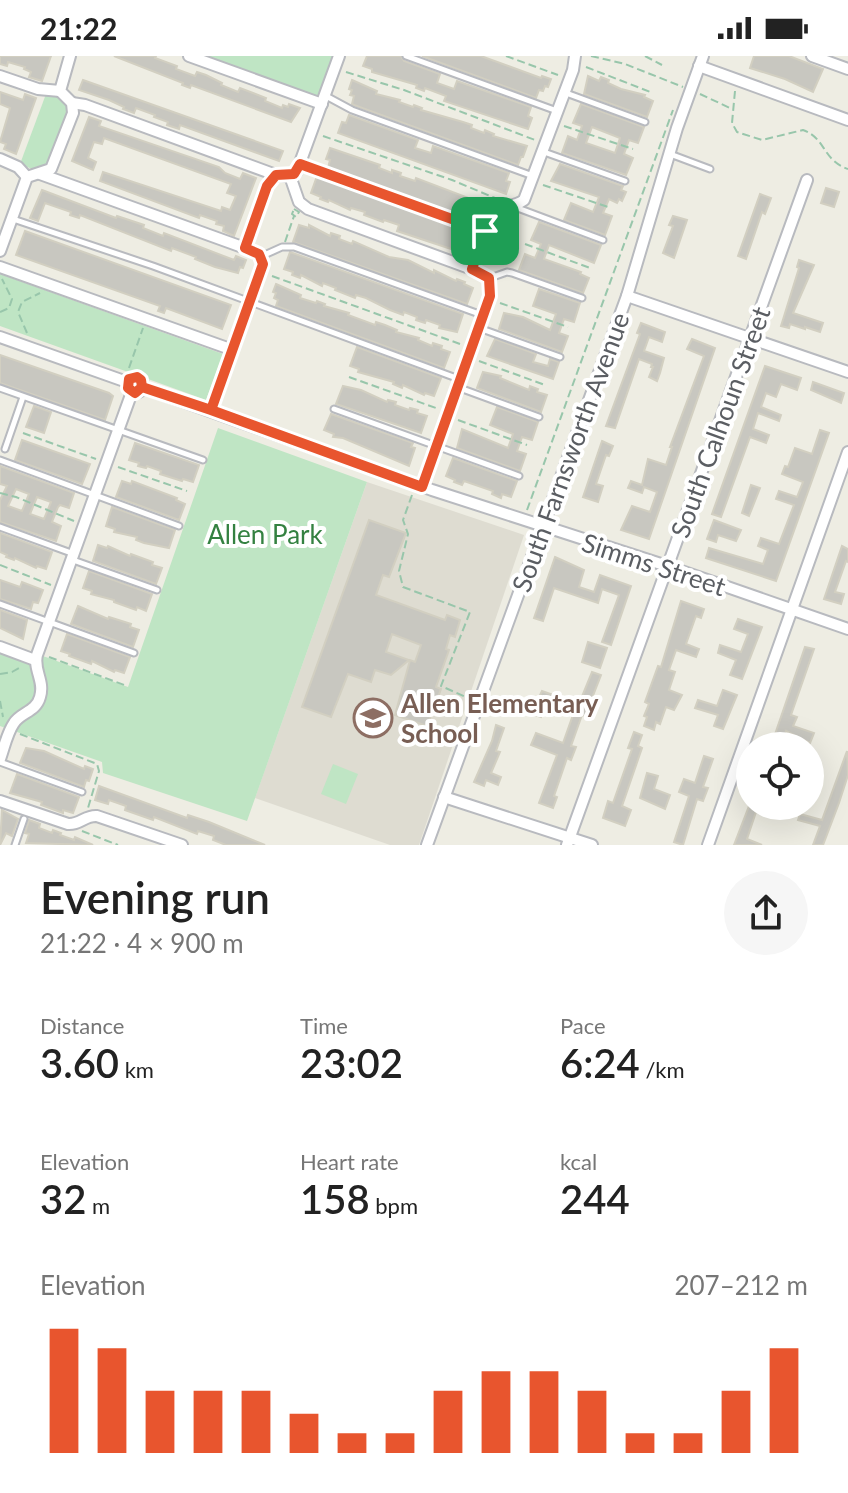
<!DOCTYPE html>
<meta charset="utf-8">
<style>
:root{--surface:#fff;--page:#f6f6f6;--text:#222;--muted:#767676;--accent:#e8552e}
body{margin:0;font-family:Lato,sans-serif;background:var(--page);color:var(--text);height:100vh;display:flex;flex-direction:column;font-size:30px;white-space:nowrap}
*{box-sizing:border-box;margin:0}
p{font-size:26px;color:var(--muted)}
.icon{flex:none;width:44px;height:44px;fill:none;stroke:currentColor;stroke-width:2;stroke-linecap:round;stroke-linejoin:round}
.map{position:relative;height:789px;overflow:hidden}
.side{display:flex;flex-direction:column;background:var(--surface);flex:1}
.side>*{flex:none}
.fabs{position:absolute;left:736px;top:676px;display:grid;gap:16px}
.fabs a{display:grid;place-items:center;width:88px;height:88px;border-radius:50%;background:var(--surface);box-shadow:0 8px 32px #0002;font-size:40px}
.pin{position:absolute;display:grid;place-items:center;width:68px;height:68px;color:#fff;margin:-34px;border-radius:16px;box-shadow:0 4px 12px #0006}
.round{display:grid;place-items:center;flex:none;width:84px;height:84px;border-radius:42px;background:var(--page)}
.head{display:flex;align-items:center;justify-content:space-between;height:136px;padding:0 40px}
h1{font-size:44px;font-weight:600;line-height:60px}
.metrics{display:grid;grid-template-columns:repeat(3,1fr);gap:12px;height:136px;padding:8px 40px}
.metrics div{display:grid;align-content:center}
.metrics b{font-size:40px;font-weight:600}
.metrics small{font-size:22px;font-weight:400}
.metrics p{font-size:22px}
.chart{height:224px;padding:16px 40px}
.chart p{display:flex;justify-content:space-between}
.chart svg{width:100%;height:144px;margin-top:8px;stroke:var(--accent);stroke-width:6}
.status{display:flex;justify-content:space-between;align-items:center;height:56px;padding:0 40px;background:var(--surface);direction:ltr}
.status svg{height:22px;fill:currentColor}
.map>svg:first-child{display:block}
.education{fill:#dedcd1}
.green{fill:#bfe5c4}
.building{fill:#c8c7c0;stroke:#d2cfc1;stroke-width:2;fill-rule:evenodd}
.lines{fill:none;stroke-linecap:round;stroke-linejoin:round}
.lane-casing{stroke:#b8babf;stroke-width:9}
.street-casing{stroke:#b8babf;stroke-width:14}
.path{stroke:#98c6ab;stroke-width:2;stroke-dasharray:8 4;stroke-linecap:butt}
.lane{stroke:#fff;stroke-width:5}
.street{stroke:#fff;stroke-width:10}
.route-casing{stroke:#fff;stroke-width:16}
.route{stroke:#e8552e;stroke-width:10}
.labels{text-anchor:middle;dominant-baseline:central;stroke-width:8;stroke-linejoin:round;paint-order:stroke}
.street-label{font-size:26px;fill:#5b5e63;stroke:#fff}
.park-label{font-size:26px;fill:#348141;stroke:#fff}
.education-label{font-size:26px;font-weight:bold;fill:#785e54;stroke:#fff;text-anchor:start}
</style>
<div class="status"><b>21:22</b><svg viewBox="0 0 49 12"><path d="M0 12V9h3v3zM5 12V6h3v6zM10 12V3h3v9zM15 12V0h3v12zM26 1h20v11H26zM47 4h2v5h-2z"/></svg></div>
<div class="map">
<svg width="848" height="789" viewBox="0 0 848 789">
<rect width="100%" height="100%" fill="#eeede3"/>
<path class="education" d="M367,426L524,479L419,789H390L255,742Z"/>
<g class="green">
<path d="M201,0H332L324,29L317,41Z"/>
<path d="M46,38L59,41L67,50L66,59L50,104L45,110L32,113L20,108Z"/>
<path d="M0,218L223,298L206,344L148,323L139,314L128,316L0,270Z"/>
<path d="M218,372L367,426L247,765L103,717L102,706L0,670V596L38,610L43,600L128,631Z"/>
<path d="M333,708L358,718L346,748L321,738Z"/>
</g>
<g class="building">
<path d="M0,0H51L42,25L29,21L31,16L24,13L25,11L8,6L7,10L0,8Z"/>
<path d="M114,0H156L155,2L177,10L176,13L195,20L197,16L206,19L222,27L221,29L238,36L240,32L266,42L265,45L282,52L283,49L288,51L289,48L300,52L291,66L191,29L190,32L182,29L183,27Z"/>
<path d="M367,0H401L404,5L440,18L437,27L454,33L457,25L531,51L528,60L532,62L528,73L444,45L446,40L425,32L424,35L416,32L417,29L372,16V13L363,10Z"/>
<path d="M422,0H481L541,22L542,20L551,23L548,31L545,30L543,35L539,34L536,42Z"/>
<path d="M754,0H789L823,13L813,36L785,23L750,12Z"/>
<path d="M588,20L599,25L601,21L609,24L608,27L621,33L645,39L644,41L653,45L647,61L584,38Z"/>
<path d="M83,24L283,95L279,105L180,69L179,73L167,69L168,66L154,61L155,59L136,52L134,57L123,53L124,51L109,44L79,34Z"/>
<path d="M352,24L377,35L376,38L400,44L399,46L413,51L414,49L422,52L421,54L463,66L472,69L471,72L484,77L485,74L494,78L493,80L527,90L523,101H521L518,109L354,49L352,48L354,40L350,39L352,34L349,33Z"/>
<path d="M0,36L23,44L25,38L36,42L16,98L4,93L6,88L0,86L10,52L0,48Z"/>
<path d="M581,48L644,71L638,87L629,84L624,98L633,102L626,119L562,97L568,80L577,84L582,70L573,67ZM592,71L620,82L615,97L586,87Z"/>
<path d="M349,59L418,84L415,92L431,97L433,90L509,117L506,125L510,126L506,138L338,77L342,66L346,67Z"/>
<path d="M89,61L101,65L99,70L219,111L225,117L240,123L243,117L256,122L234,180L223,175L224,170L216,168L217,165L200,159L199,162L100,125L103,116L221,155L222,151L230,154L236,140L227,137L231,128L104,82L102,88L94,86L88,102L96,106L93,114L72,105Z"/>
<path d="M330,92L380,109L379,112L392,117V114L401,117L400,120L415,125L416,122L479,146L475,157L471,155L469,163L328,112L330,104L326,103Z"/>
<path d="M560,108L623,130L621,134L626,136L622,145L619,143L617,147L609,143L603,157L612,160L605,179L564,164L571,147L593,156L599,141L551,125Z"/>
<path d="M317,120L464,173L461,182L467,184L463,197L397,175L399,169L384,164L383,166L364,159L365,156L351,152L350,154L329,144L328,146L320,143L321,141L311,137Z"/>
<path d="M826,132L839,136L834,151L821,147Z"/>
<path d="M42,134L116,162L117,160L144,169L143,172L163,180L164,177L234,204L236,200L246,204L243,212L240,211L238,217L215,211L195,203L196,201L172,192L171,195L80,159L79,162L70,159L71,156L45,147L38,165L30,162Z"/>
<path d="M760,138L771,142L765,158L762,156L746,203L738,200Z"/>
<path d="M673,160L687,164L674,202L663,197L673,170L669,169Z"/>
<path d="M539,166L601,189L594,207L549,189L544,203L581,216L580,218L589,222L583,237L519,214L525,198L535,202L541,188L531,184Z"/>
<path d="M299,169L309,172V169L330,180L331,177L340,180L339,183L352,188L353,185L389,201L408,204L434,217V214L456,225L457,223L465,226L464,228L473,232L467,248L293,186Z"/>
<path d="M25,175L231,249L222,273L166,252L164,257L158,255L160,250L16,199Z"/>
<path d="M290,196L463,258L457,276L439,272L440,269L426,264L425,267L416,264L417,261L404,256L403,259L390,254L366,242L356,239L355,242L335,234L336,232L323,227L322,230L301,219L300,222L292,219L293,216L284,213Z"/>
<path d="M799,204L814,209L793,257L823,267L820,276L805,271V273L790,268L789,272L781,270L799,212L797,211Z"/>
<path d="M276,228L301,239L300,242L316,247L317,245L325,248L324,250L349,257L348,259L375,269L376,266L385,269L397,274L396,276L419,282L418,284L432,290L433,287L442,290L441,293L450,296L444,312L276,250L278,244L274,242L276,237L273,236Z"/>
<path d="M539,233L580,247L574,266L564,263L559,277L568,280L562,296L499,273L504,257L523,261L550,274L556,258L533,250Z"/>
<path d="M641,267L665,276L662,286L649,281L644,295L664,302L660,317L657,325L649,321L653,311H651L652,308L639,303L615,372L606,370L640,278L637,277Z"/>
<path d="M495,283L536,298L533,306L548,310L550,303L559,306L553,323L487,300Z"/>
<path d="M692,283L715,292L649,483L621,474L632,450L650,456L657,436L644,431L642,437L628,432L631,425L642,429L648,403L666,409L672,391H670L704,300L687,293Z"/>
<path d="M357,291L441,322L434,340L425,337L424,339L403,329L402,332L393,328L394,326L358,316L359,313L350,310Z"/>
<path d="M0,299L109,337L113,340L105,364L0,327Z"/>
<path d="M765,310L801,322L797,334L781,328L776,341L766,337L761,351L781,359L779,365L758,357L753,373L769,379L766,387L750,381L721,461L712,458Z"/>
<path d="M483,316L501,320L500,322L529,334L530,330L538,333L537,336L547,339L541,356L477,332Z"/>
<path d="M813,326L844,337L841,347L811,334Z"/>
<path d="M343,330L361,334L387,346L388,344L396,346L395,349L409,354L410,352L418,354L417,357L427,360L421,377L336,348Z"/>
<path d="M34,350L51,356L44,377L26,371Z"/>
<path d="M497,351L538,366L532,384L522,381L517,395L526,398L520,415L457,392L462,373L508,392L513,378L490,369Z"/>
<path d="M331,358L413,387L411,391L415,392L409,410L343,382L333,381L334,378L324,374Z"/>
<path d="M820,374L829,377L776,525L706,502L709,492L763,508L768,494L758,490L761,482L779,488L794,449L776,443L779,435L797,441L803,426L782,418L785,410L788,411L795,392L812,398Z"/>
<path d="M22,384L90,408L82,428L15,404Z"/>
<path d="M602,385L613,390L609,400L606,399L596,428L603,430L598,446L583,441Z"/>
<path d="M135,387L199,409L193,426L183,423L182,425L160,418L161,415L147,410L146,412L138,410L139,407L129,404Z"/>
<path d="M453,402L517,425L511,441L502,438L501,442L492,438L493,435L464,425L462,429L454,426L455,424L446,420Z"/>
<path d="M0,410L74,437L69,452L60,449L58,451L52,466L61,470L56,485L0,466V444L7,430L0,428ZM16,433L29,438L22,455L8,450ZM37,441L51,446L44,463L30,458Z"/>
<path d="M122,425L131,428L132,425L177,442L176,444L185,448L179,464L116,441Z"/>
<path d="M751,429L760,432L749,460L742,457Z"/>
<path d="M112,451L175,474L169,492L144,487L136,484L137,481L114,476L115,473L106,470Z"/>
<path d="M369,464L406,477L389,521L383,519L376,539L445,564L447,559L460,564L455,581L450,579L446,593L449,594L436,631L441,633L427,670L395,659L410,604L415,606L421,589L392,578L386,596L409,604L391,619L375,614L371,626L348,618L331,661L302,651Z"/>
<path d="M714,464L741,474L736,485L718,479L716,486L707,483Z"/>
<path d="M0,477L52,496L46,513L37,510L36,512L15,502L14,504L6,501L7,499L0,496Z"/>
<path d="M98,489L107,492L108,490L130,500L131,498L153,506L152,509L162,512L156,528L93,505Z"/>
<path d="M842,490L848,493V506L846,505L835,536L844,538L841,548L824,543Z"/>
<path d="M555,501L584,514L579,531L594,536L600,519L631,530L611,589L602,586L619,539L602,533L598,547L554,532L543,565L534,562Z"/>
<path d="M89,515L152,538L146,555L137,551L136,554L114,546V544L91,538L92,535L83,532Z"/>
<path d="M0,524L20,531L22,526L43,534L38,547L33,546L31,553L0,543Z"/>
<path d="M681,545L704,553L701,562L696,560L686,588L699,593L696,601L676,594L669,614L675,616L669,634L682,639L674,654L666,651L660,668L656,666L654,674L644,670L647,661L644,660L649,648L645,646L658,610L661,611Z"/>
<path d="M78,550L108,563L109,561L131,568L130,571L139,574L133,591L71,568Z"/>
<path d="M0,554L27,564L23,583L0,572Z"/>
<path d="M738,563L762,571L742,623L730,619L736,604L718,597L720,589L741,596L748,578L734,573Z"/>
<path d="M67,578L130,601L124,617L115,614L114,616L92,605L91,608L69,600L70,598L61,595Z"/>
<path d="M588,586L607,592L600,612L582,606Z"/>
<path d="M805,591L814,593L791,659L797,661L793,670L814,677L810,687L786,675L780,690H771Z"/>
<path d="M592,616L601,619L585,660L582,659L571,690L576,691L571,704L567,702L554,740L557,741L553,752L539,747L557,699L531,689L536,677L563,687L574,656L546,646L541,661L531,658L542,635L579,648Z"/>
<path d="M723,634L737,639L723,673L714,670L718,659L695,652L698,644L717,650Z"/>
<path d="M496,669L504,672L496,695L500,696L491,717L501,721L498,729L486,724L484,730L474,726L492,685Z"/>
<path d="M634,676L642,679L638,690L642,692L622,750L631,754L625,770L603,762L608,745L613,747L632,693L628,692Z"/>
<path d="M26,692L44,695L84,713L85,710L93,713L89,725L86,724L84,731L20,707Z"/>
<path d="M847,695L848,719L839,747L823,789H813L820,770L798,764L800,758L822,764Z"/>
<path d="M704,700L713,703L703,731L708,732L703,745L697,743L683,789L674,786L689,740L679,736L684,723L695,727Z"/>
<path d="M647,717L658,720L654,733L670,739L665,753L640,742Z"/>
<path d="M17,718L79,741L73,757L63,754V757L41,749L42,746L10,737Z"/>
<path d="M99,730L187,762L188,759L209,766L265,789H226L213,784L214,780L198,775L197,778L154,761L153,764L125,754L126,750L109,744L108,748L95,744Z"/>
<path d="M749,750H758L747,783L762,789H734Z"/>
<path d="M2,754L18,763L12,780L6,777L0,789Z"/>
<path d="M29,764L40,768L39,772L52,777L53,774L61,777L60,779L74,784L75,781L93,789L26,787L29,778L25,777Z"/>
</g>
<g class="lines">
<defs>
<g id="lane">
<path d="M406,0L557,55"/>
<path d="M566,37L645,66"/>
<path d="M326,40L352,54L533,120"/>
<path d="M544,96L625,125"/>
<path d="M670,98L710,113"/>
<path d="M300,108L484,174"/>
<path d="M515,151L603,184"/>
<path d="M13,163L153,210L459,323"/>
<path d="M262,200L282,191H294L482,259"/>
<path d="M490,222L507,216L512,217L582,242"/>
<path d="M479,272L560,301"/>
<path d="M457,331L539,361"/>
<path d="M0,332L203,404"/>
<path d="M334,353L519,420"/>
<path d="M5,393L23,341"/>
<path d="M0,404L179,470"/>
<path d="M0,471L74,498"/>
<path d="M73,504L157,534"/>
<path d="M0,548L134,597"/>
<path d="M0,706L82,736"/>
<path d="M15,789L24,763"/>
</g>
<g id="street">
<path d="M189,0L322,48"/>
<path d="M812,0L848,13"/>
<path d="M699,10L848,64"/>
<path d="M0,20L38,33L60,35"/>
<path d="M72,47L85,49L276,119"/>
<path d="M0,103L18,111L27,121"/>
<path d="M40,118L245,192"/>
<path d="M290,120L299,146L308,153L472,213"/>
<path d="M0,195L27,121L51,113L73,57L72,47L60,35L70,0"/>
<path d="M0,211L233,294"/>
<path d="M627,240L848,316"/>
<path d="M0,281L127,326"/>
<circle cx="135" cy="329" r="8"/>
<path d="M142,331L432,434L667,510L848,573"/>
<path d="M211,354L263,208L261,200L245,192L267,130L276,119L290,120L297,115L339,0"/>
<path d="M422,431L490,240L489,222L472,213C476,200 486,161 495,153C502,148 512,153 524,144L573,14L575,0"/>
<path d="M0,591L35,604"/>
<path d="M0,703C4,692 7,677 14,667C21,656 36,656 40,641C45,625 33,614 37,599L132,336"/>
<path d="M444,741L592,789"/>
<path d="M0,745L68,768C80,769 85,759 97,760L182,789"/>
<path d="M427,789L627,240L677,72L703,0"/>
<path d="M567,789L807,124"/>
<path d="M708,789L848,396"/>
</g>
</defs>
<use href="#lane" class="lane-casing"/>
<use href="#street" class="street-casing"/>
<g class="path">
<path d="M506,0L558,19"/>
<path d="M591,0L625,8L683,31"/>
<path d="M645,0L662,9"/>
<path d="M586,11L653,37"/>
<path d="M346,16L404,34L535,84"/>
<path d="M735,35L732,67L737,76L762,84L803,74C826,82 822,104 848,113"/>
<path d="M700,38L730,52"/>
<path d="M564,70L633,93"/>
<path d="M323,80L452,124L495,142"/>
<path d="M543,129L611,152"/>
<path d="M294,153L299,156L296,161L292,158Z"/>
<path d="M285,186L294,160"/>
<path d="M525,188L590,212"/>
<path d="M272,220L460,288"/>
<path d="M500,247L568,271"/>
<path d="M0,256L9,252L12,243L2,223"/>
<path d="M27,277L18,256L22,246L40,237"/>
<path d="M479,305L545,329"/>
<path d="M129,312L143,272"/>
<path d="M349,321L436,352"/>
<path d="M458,364L527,389"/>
<path d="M23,377L96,403"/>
<path d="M118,411L187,435"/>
<path d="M0,437L16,441L74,465"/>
<path d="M412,439L403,464L408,478L399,515L403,531L470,556L441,630L468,642"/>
<path d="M527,454L673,54"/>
<path d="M0,509L51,529"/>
<path d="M49,601L127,630"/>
<path d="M0,618L12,616L21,611"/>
<path d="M0,645L3,661"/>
<path d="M20,678L97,708L99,715L88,752"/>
<path d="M82,775L118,789"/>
</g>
<use href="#lane" class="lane"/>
<use href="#street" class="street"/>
</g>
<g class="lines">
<defs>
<path id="route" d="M485,175L300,108L294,118L276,119L267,130L245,192L259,198L263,208L211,354L142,331L141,324L137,321L129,323L128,332L135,337L142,331L211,354L422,431L490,240L489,222L472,213L485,175"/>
</defs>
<use href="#route" class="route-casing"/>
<use href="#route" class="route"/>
</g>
<defs>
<symbol id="school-ring" viewBox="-11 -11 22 22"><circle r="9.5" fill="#fff" stroke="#8d6e63" stroke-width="1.5"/><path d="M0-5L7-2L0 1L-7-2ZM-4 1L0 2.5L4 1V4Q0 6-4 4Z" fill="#8d6e63"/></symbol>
</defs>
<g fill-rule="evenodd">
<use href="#school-ring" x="351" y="640" width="44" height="44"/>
</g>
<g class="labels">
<g class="street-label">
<text transform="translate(720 366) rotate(-70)">South Calhoun Street</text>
<text transform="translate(570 396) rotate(-70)">South Farnsworth Avenue</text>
<text transform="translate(654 508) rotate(18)">Simms Street</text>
</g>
<g class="park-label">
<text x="265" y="478">Allen Park</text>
</g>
<g class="education-label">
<text x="401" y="647">Allen Elementary<tspan x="401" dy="30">School</tspan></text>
</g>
</g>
</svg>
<div class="fabs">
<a><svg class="icon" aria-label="locate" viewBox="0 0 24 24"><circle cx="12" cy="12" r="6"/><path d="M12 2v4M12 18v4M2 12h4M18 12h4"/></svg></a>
</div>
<div class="pin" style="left:485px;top:175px;background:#1e9e55"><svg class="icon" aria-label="arrive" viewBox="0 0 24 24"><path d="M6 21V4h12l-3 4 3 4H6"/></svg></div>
</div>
<section class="side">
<div class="head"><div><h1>Evening run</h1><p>21:22 · 4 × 900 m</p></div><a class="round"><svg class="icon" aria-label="share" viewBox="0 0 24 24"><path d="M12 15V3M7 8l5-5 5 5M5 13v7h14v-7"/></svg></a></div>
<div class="metrics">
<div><p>Distance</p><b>3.60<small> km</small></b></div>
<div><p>Time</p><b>23:02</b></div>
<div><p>Pace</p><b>6:24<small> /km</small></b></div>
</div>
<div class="metrics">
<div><p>Elevation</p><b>32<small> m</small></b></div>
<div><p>Heart rate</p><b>158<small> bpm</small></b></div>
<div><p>kcal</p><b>244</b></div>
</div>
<div class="chart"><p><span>Elevation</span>207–212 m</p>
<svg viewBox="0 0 160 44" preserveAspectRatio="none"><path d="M5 44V6M15 44V12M25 44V25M35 44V25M45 44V25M55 44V32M65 44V38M75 44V38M85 44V25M95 44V19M105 44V19M115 44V25M125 44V38M135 44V38M145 44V25M155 44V12"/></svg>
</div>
</section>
